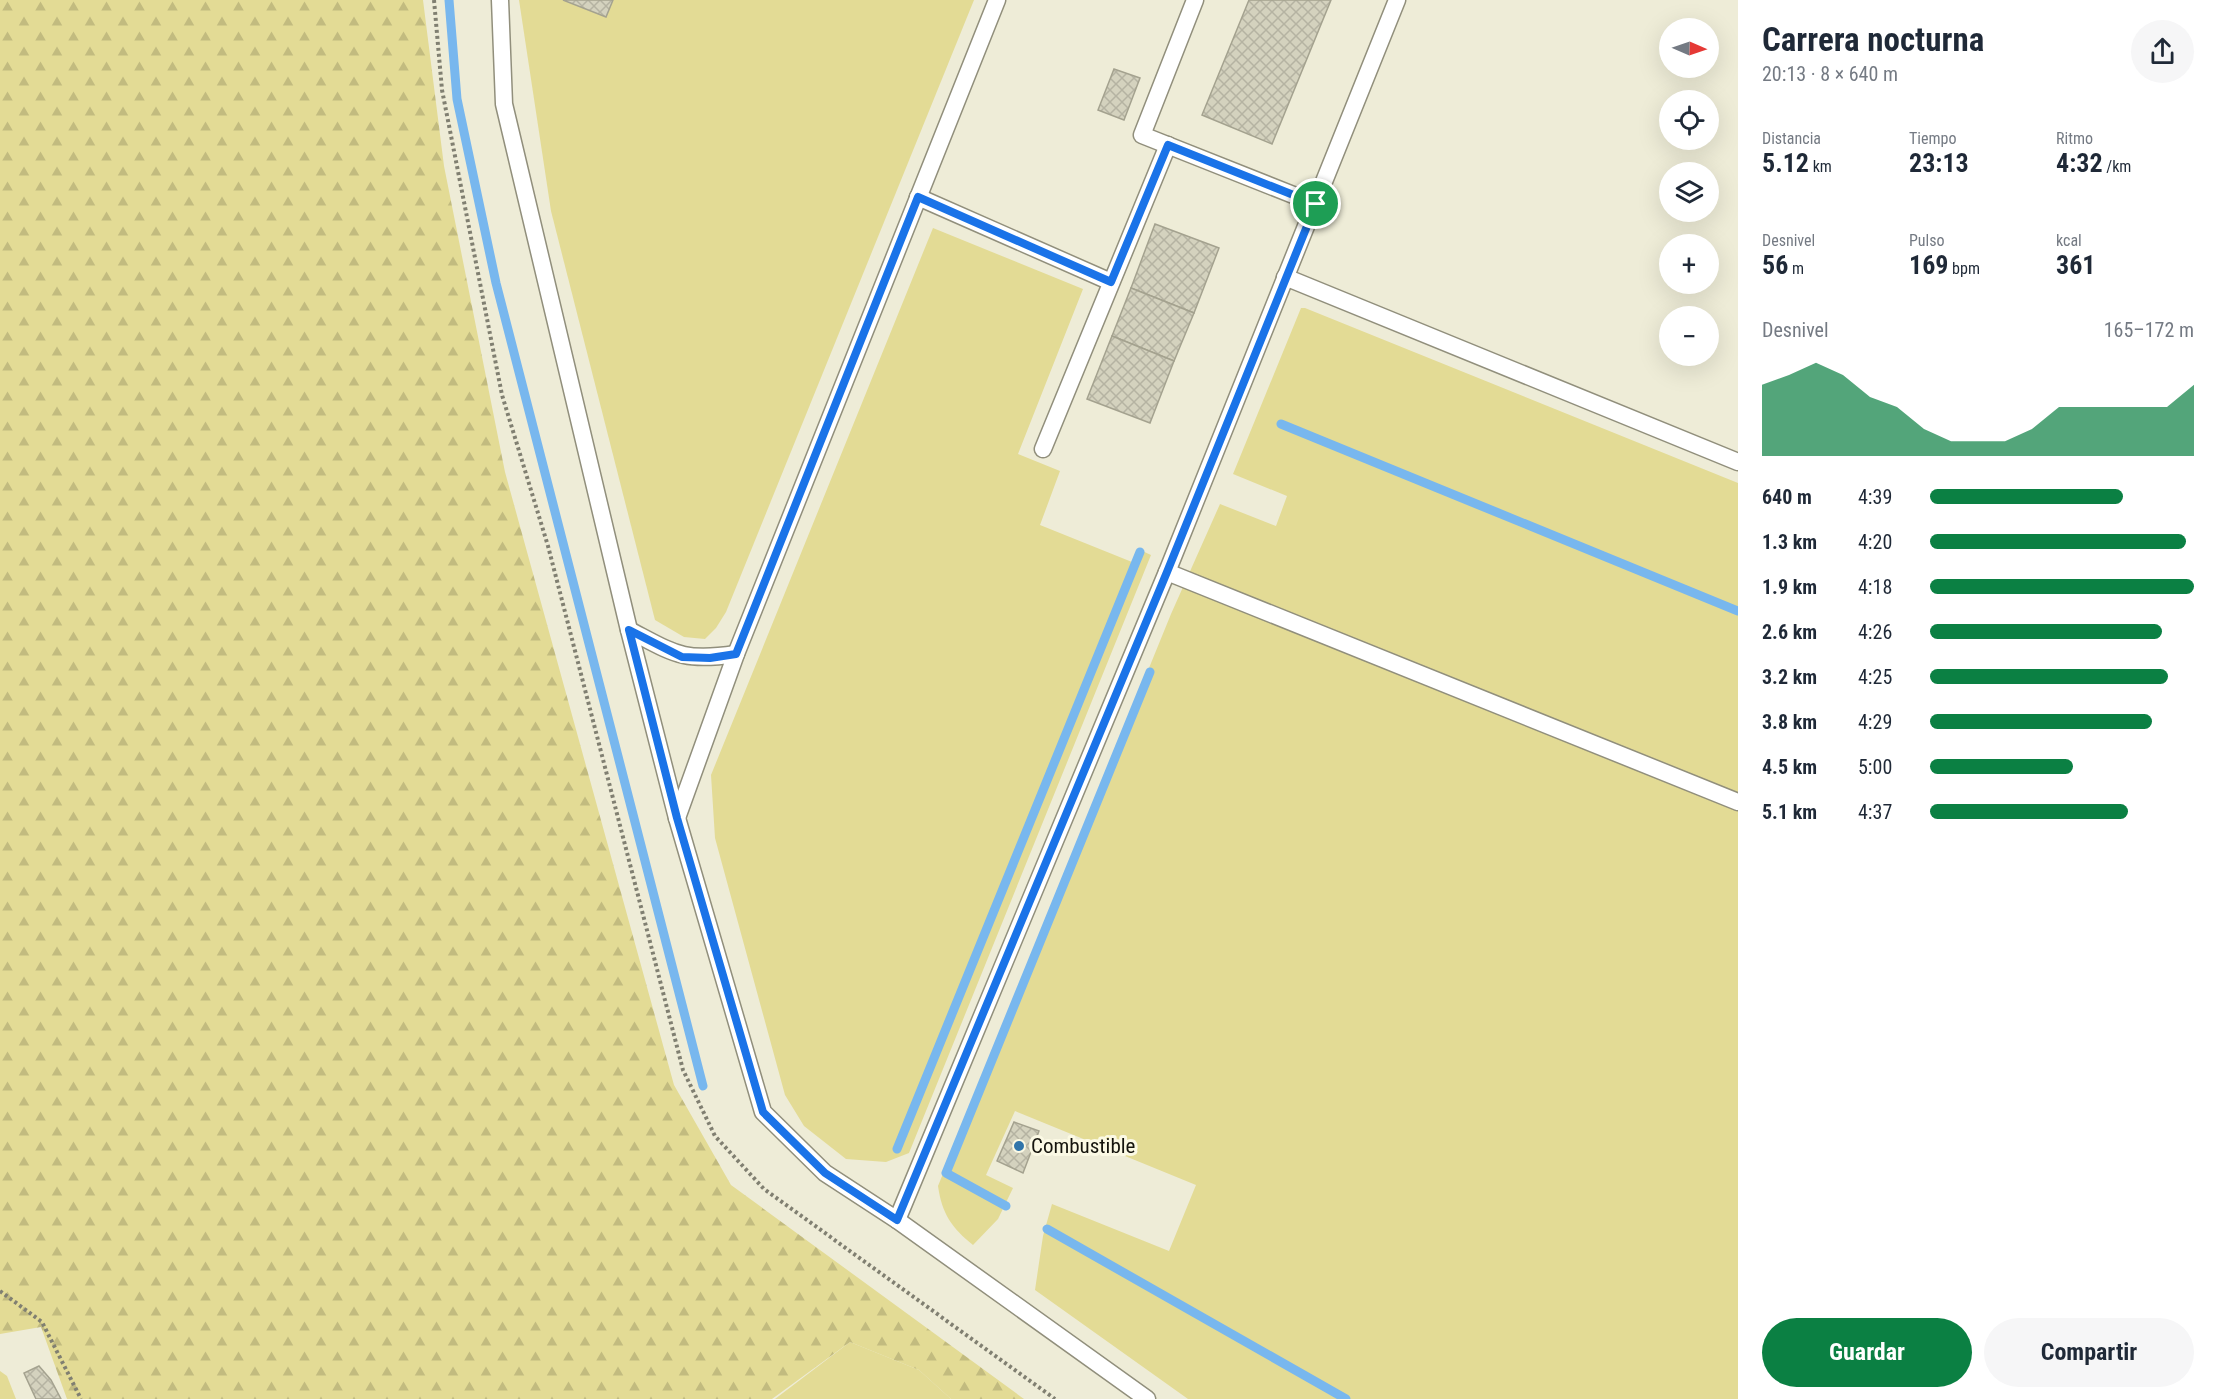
<!DOCTYPE html>
<html lang="es">
<meta charset="utf-8">
<style>
:root{--surface:#fff;--page:#f6f6f7;--text:#1f2937;--muted:#747a83;--accent:#0b8043}
body{margin:0;font-family:"Roboto Condensed",sans-serif;background:var(--page);color:var(--text);height:100vh;display:flex;flex-direction:column;font-size:22px;white-space:nowrap}
*{box-sizing:border-box;margin:0}
p{font-size:20px;color:var(--muted)}
.icon{flex:none;width:33px;height:33px;fill:none;stroke:currentColor;stroke-width:2;stroke-linecap:round;stroke-linejoin:round}
.map{position:relative;flex:1;overflow:hidden}
.sheet{display:flex;flex-direction:column;background:var(--surface);width:480px}
.sheet>*{flex:none}
.needle{width:39px;rotate:92deg}
.controls{position:absolute;left:1659px;top:18px;display:grid;gap:12px}
.controls a{display:grid;place-items:center;width:60px;height:60px;border-radius:50%;background:var(--surface);box-shadow:0 6px 24px #0002;font-size:30px}
.pin{position:absolute;display:grid;place-items:center;width:51px;height:51px;color:#fff;margin:-26px;border:3px solid #fff;border-radius:50%;box-shadow:0 2px 6px #0007}
.round{display:grid;place-items:center;flex:none;width:63px;height:63px;border-radius:32px;background:var(--page)}
.head{display:flex;align-items:center;justify-content:space-between;height:102px;padding:0 24px}
h1{font-size:33px;font-weight:700;line-height:45px}
.stats{display:grid;grid-template-columns:repeat(3,1fr);gap:9px;height:102px;padding:6px 24px}
.stats div{display:grid;align-content:center}
.stats b{font-size:26px;font-weight:700}
.stats small{font-size:16px;font-weight:400}
.stats p{font-size:16px}
.chart{height:168px;padding:12px 24px}
.chart p{display:flex;justify-content:space-between}
.chart svg{width:100%;height:108px;margin-top:6px;fill:var(--accent);opacity:.7}
.cta{display:flex;gap:12px;margin-top:auto;padding:12px 24px}
.cta a{flex:1;height:69px;border-radius:36px;background:var(--accent);color:#fff;font-size:24px;font-weight:700;line-height:69px;text-align:center}
.cta a+a{background:var(--page);color:var(--text)}
ul{padding:0 24px;list-style:none;font-size:20px}
li{display:grid;grid-template-columns:96px 72px 1fr;align-items:center;height:45px}
li i{height:15px;border-radius:8px;background:var(--accent)}
main{display:flex;flex:1;min-height:0}
.map>svg:first-child{display:block}
.green{fill:#e3db95}
.forest{fill:url(#forest-firs)}
.lines{fill:none;stroke-linecap:round;stroke-linejoin:round}
.stream{stroke:#78b7ee;stroke-width:9}
.building{fill:url(#building-cross-hatch);stroke:#a4a28f;stroke-width:1.5}
.lane-casing{stroke:#918f7c;stroke-width:19}
.path{stroke:#807f71;stroke-width:4;stroke-dasharray:3 3;stroke-linecap:butt}
.lane{stroke:#fff;stroke-width:16}
.route-casing{stroke:#fff;stroke-width:12}
.route{stroke:#1a73e8;stroke-width:8}
.poi-dot{fill:#3175aa;stroke:#fbf9e4;stroke-width:2}
.labels{text-anchor:middle;dominant-baseline:central;stroke-width:6;stroke-linejoin:round;paint-order:stroke}
.poi-label{font-size:21px;fill:#15140d;stroke:#fbf9e4;text-anchor:start}
</style>
<main>
<div class="map">
<svg width="1738" height="1399" viewBox="0 0 1738 1399">
<defs>
<pattern id="forest-firs" width="22" height="20" patternUnits="userSpaceOnUse" patternTransform="scale(1.5)"><rect width="22" height="20" fill="#e3db95"/><path d="M5 1l3.5 6h-7zM16 11l3.5 6h-7z" fill="#c2bb7f"/></pattern>
<pattern id="building-cross-hatch" width="8" height="8" patternUnits="userSpaceOnUse" patternTransform="scale(1.5)"><rect width="8" height="8" fill="#d4d2be"/><path d="M0 0l8 8M0 8l8-8" fill="none" stroke="#b5b3a2"/></pattern>
</defs>
<rect width="100%" height="100%" fill="#eeecd7"/>
<g class="green">
<path d="M519,0H974L726,612L716,628L705,639L684,637L655,620L551,211Z"/>
<path d="M933,228L1083,289L1018,454L1060,471L1040,525L1132,562L1138,549L1151,555L909,1153L886,1162L846,1159L804,1126L785,1095L715,838L711,775Z"/>
<path d="M1301,308H1305L1738,483V1399H1188L1035,1290L1043,1236L1052,1204L1169,1251L1196,1185L1015,1111L986,1175L1013,1188L998,1219L973,1245C952,1228 942,1214 938,1186L1171,614L1220,504L1276,526L1287,496L1233,474Z"/>
<path d="M850,1342L919,1370L951,1399H775Z"/>
<path d="M0,1371L7,1376L16,1399H0Z"/>
</g>
<path class="forest" d="M0,0H423L444,166L505,472L674,1085L731,1185L1024,1399H951L919,1370L850,1342L772,1399H67L41,1327L0,1334Z"/>
<g class="lines">
<g class="stream">
<path d="M449,0L457,99L496,283L703,1086"/>
<path d="M1281,424L1738,611"/>
<path d="M897,1149L1140,552"/>
<path d="M1006,1206L946,1173L1150,672"/>
<path d="M1047,1229L1346,1399"/>
</g>
</g>
<g class="building">
<path d="M563,0H613L606,17Z"/>
<path d="M1249,0H1331L1272,144L1202,115Z"/>
<path d="M1114,69L1140,78L1124,120L1098,110Z"/>
<path d="M1155,224L1219,248L1194,313L1131,288Z"/>
<path d="M1131,288L1194,313L1174,361L1112,336Z"/>
<path d="M1112,336L1174,361L1150,423L1087,399Z"/>
<path d="M1014,1122L1039,1131L1023,1173L997,1161Z"/>
<path d="M39,1366L51,1380L61,1399H36L24,1373Z"/>
</g>
<g class="lines">
<defs>
<g id="lane">
<path d="M500,0L504,104L629,630L677,818L763,1112L825,1173L897,1220L1167,572L1397,0"/>
<path d="M1195,0L1142,135L1316,204"/>
<path d="M918,197L1111,282"/>
<path d="M1285,277L1738,462"/>
<path d="M1043,449L1168,145"/>
<path d="M1167,572L1738,802"/>
<path d="M629,630C675,654 683,662 736,654"/>
<path d="M677,818L736,654L997,0"/>
<path d="M897,1220L1147,1399"/>
</g>
</defs>
<use href="#lane" class="lane-casing"/>
<g class="path">
<path d="M434,0L442,90L502,395L548,546L683,1070L715,1136L764,1189L1055,1399"/>
<path d="M0,1291L42,1322L81,1399"/>
</g>
<use href="#lane" class="lane"/>
</g>
<g class="lines">
<defs>
<path id="route" d="M1168,145L1316,204L1167,572L897,1220L825,1173L763,1112L677,818L629,630L682,657L710,658L736,654L918,197L1111,282Z"/>
</defs>
<use href="#route" class="route-casing"/>
<use href="#route" class="route"/>
</g>
<circle class="poi-dot" cx="1019" cy="1146" r="6"/>
<g class="labels">
<g class="poi-label">
<text x="1031" y="1146">Combustible</text>
</g>
</g>
</svg>
<div class="controls">
<a><svg class="needle" viewBox="-14 -14 28 28"><path d="M0-13l5 13h-10z" fill="#e53935"/><path d="M0 13l5-13h-10z" fill="#747a83"/></svg></a>
<a><svg class="icon" aria-label="locate" viewBox="0 0 24 24"><circle cx="12" cy="12" r="6"/><path d="M12 2v4M12 18v4M2 12h4M18 12h4"/></svg></a>
<a><svg class="icon" aria-label="layers" viewBox="0 0 24 24"><path d="M12 4l9 5-9 5-9-5zM3 14l9 5 9-5"/></svg></a>
<a>+</a>
<a>−</a>
</div>
<div class="pin" style="left:1316px;top:204px;background:#1e9e55"><svg class="icon" aria-label="arrive" viewBox="0 0 24 24"><path d="M6 21V4h12l-3 4 3 4H6"/></svg></div>
</div>
<section class="sheet">
<div class="head"><div><h1>Carrera nocturna</h1><p>20:13 · 8 × 640 m</p></div><a class="round"><svg class="icon" aria-label="share" viewBox="0 0 24 24"><path d="M12 15V3M7 8l5-5 5 5M5 13v7h14v-7"/></svg></a></div>
<div class="stats">
<div><p>Distancia</p><b>5.12<small> km</small></b></div>
<div><p>Tiempo</p><b>23:13</b></div>
<div><p>Ritmo</p><b>4:32<small> /km</small></b></div>
</div>
<div class="stats">
<div><p>Desnivel</p><b>56<small> m</small></b></div>
<div><p>Pulso</p><b>169<small> bpm</small></b></div>
<div><p>kcal</p><b>361</b></div>
</div>
<div class="chart"><p><span>Desnivel</span>165–172 m</p>
<svg viewBox="0 0 160 44" preserveAspectRatio="none"><path d="M0 44V15L10 11L20 6L30 11L40 20L50 24L60 33L70 38L80 38L90 38L100 33L110 24L120 24L130 24L140 24L150 24L160 15V44z"/></svg>
</div>
<ul>
<li><b>640 m</b>4:39<i style="width:73%"></i></li>
<li><b>1.3 km</b>4:20<i style="width:97%"></i></li>
<li><b>1.9 km</b>4:18<i style="width:100%"></i></li>
<li><b>2.6 km</b>4:26<i style="width:88%"></i></li>
<li><b>3.2 km</b>4:25<i style="width:90%"></i></li>
<li><b>3.8 km</b>4:29<i style="width:84%"></i></li>
<li><b>4.5 km</b>5:00<i style="width:54%"></i></li>
<li><b>5.1 km</b>4:37<i style="width:75%"></i></li>
</ul>
<div class="cta"><a>Guardar</a><a>Compartir</a></div>
</section>
</main>
